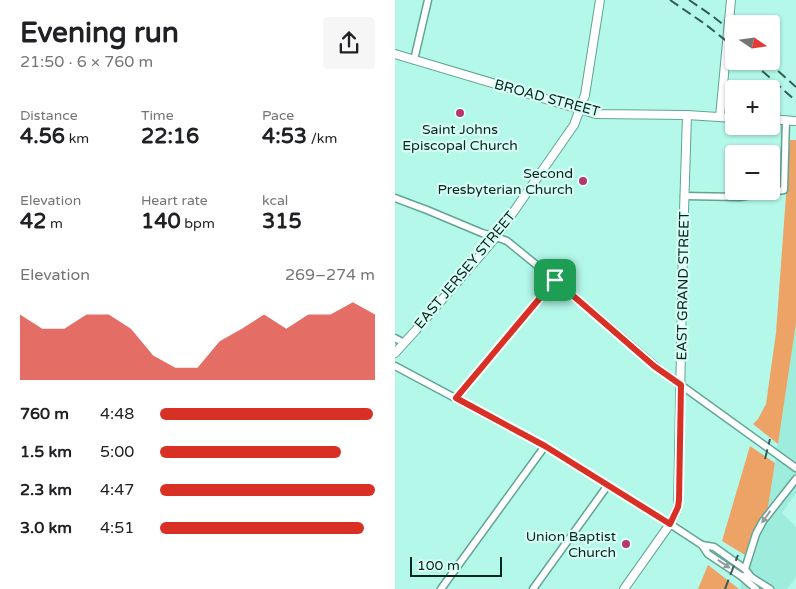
<!DOCTYPE html>
<meta charset="utf-8">
<style>
:root{--surface:#fff;--page:#f6f6f6;--text:#202124;--muted:#757577;--accent:#d93025}
body{margin:0;font-family:"Varela Round",sans-serif;background:var(--page);color:var(--text);height:100vh;display:flex;flex-direction:column;font-size:19px;white-space:nowrap}
*{box-sizing:border-box;margin:0}
p{font-size:16px;color:var(--muted)}
.icon{flex:none;width:28px;height:28px;fill:none;stroke:currentColor;stroke-width:2;stroke-linecap:round;stroke-linejoin:round}
.map{position:relative;flex:1;overflow:hidden}
.drawer{display:flex;flex-direction:column;background:var(--surface);width:395px}
.drawer>*{flex:none}
.needle{width:32px;rotate:103deg}
.buttons{position:absolute;left:330px;top:15px;display:grid;gap:10px}
.buttons a{display:grid;place-items:center;width:55px;height:55px;border-radius:5px;background:var(--surface);box-shadow:0 1px 4px #0004;font-size:25px}
.scale{position:absolute;left:15px;bottom:12px;width:92px;box-sizing:border-box;padding-left:5px;border:2px solid #082520;border-top:0;font-size:14px;line-height:18px;white-space:nowrap;color:#082520;-webkit-text-stroke:4px #d7fff5;paint-order:stroke}
.pin{position:absolute;display:grid;place-items:center;width:42px;height:42px;color:#fff;margin:-21px;border-radius:10px;box-shadow:0 2px 8px #0006}
.round{display:grid;place-items:center;flex:none;width:52px;height:52px;border-radius:5px;background:var(--page)}
.head{display:flex;align-items:center;justify-content:space-between;height:85px;padding:0 20px}
h1{font-size:28px;font-weight:800;line-height:38px}
.figures{display:grid;grid-template-columns:repeat(3,1fr);gap:8px;height:85px;padding:5px 20px}
.figures div{display:grid;align-content:center}
.figures b{font-size:21px;font-weight:800}
.figures small{font-size:14px;font-weight:400}
.figures p{font-size:14px}
.chart{height:140px;padding:10px 20px}
.chart p{display:flex;justify-content:space-between}
.chart svg{width:100%;height:90px;margin-top:5px;fill:var(--accent);opacity:.7}
ul{padding:0 20px;list-style:none;font-size:16px}
li{display:grid;grid-template-columns:80px 60px 1fr;align-items:center;height:38px}
li i{height:12px;border-radius:6px;background:var(--accent)}
main{display:flex;flex:1;min-height:0}
.map>svg:first-child{display:block}
.built{fill:#9eecdb}
.green{fill:#eda365}
.lines{fill:none;stroke-linecap:round;stroke-linejoin:round}
.minor-casing{stroke:#61a496;stroke-width:9}
.tertiary-casing{stroke:#61a496;stroke-width:10}
.minor{stroke:#fff;stroke-width:6}
.tertiary{stroke:#fff;stroke-width:8}
.rail{stroke:#365d56;stroke-width:2;stroke-dasharray:10 5;stroke-linecap:butt}
.oneway{fill:#909d9b}
.route-casing{stroke:#fff;stroke-width:10}
.route{stroke:#d93025;stroke-width:6}
.poi-dot{fill:#bd336e;stroke:#d7fff5;stroke-width:2}
.labels{text-anchor:middle;dominant-baseline:central;stroke-width:4.5;stroke-linejoin:round;paint-order:stroke}
.street-label{font-size:14px;fill:#082520;stroke:#d7fff5}
.poi-label{font-size:14px;fill:#082520;stroke:#d7fff5;text-anchor:end}
</style>
<main>
<section class="drawer">
<div class="head"><div><h1>Evening run</h1><p>21:50 · 6 × 760 m</p></div><a class="round"><svg class="icon" aria-label="share" viewBox="0 0 24 24"><path d="M12 15V3M7 8l5-5 5 5M5 13v7h14v-7"/></svg></a></div>
<div class="figures">
<div><p>Distance</p><b>4.56<small> km</small></b></div>
<div><p>Time</p><b>22:16</b></div>
<div><p>Pace</p><b>4:53<small> /km</small></b></div>
</div>
<div class="figures">
<div><p>Elevation</p><b>42<small> m</small></b></div>
<div><p>Heart rate</p><b>140<small> bpm</small></b></div>
<div><p>kcal</p><b>315</b></div>
</div>
<div class="chart"><p><span>Elevation</span>269–274 m</p>
<svg viewBox="0 0 160 44" preserveAspectRatio="none"><path d="M0 44V12L10 19L20 19L30 12L40 12L50 19L60 32L70 38L80 38L90 25L100 19L110 12L120 19L130 12L140 12L150 6L160 12V44z"/></svg>
</div>
<ul>
<li><b>760 m</b>4:48<i style="width:99%"></i></li>
<li><b>1.5 km</b>5:00<i style="width:84%"></i></li>
<li><b>2.3 km</b>4:47<i style="width:100%"></i></li>
<li><b>3.0 km</b>4:51<i style="width:95%"></i></li>
</ul>
</section>
<div class="map">
<svg width="401" height="589" viewBox="0 0 401 589">
<rect width="100%" height="100%" fill="#b3f8e9"/>
<path class="built" d="M401,323V493L387,513L401,527V577L392,589H345L350,555L358,531L372,513L380,463Z"/>
<g class="green">
<path d="M395,140H401V323L383,444L358,424L363,419L371,404L381,333Z"/>
<path d="M355,446L380,463L372,513L358,531L350,555L327,541Z"/>
<path d="M313,565L344,589H303Z"/>
</g>
<g class="lines">
<defs>
<g id="minor">
<path d="M19,60L33,0"/>
<path d="M289,196L345,197L389,190L391,120"/>
<path d="M0,198L32,210L87,233L101,237L112,241L160,280L265,370L401,468"/>
<path d="M0,338L9,343"/>
<path d="M0,366L150,446L275,524L307,545L313,554L346,576L356,577"/>
<path d="M61,398L160,280"/>
<path d="M307,545L319,547L350,569L356,577L375,589"/>
<path d="M350,569L361,534L368,521L401,479"/>
<path d="M346,576L361,589"/>
<path d="M46,589L150,446"/>
<path d="M138,589L213,485"/>
</g>
<g id="tertiary">
<path d="M0,54L201,114L292,115L339,118"/>
<path d="M325,117L336,0"/>
<path d="M376,119L399,121"/>
<path d="M0,353L21,330L101,237L179,125L190,95L205,0"/>
<path d="M229,589L275,524L283,507L288,244L292,115"/>
</g>
</defs>
<use href="#minor" class="minor-casing"/>
<use href="#tertiary" class="tertiary-casing"/>
<use href="#minor" class="minor"/>
<use href="#tertiary" class="tertiary"/>
<g class="rail">
<path d="M275,0L310,24L339,47"/>
<path d="M294,0L316,15L339,33"/>
<path d="M356,61L401,101"/>
<path d="M372,61L401,87"/>
<path d="M370,459L375,439"/>
<path d="M330,589L343,555"/>
</g>
</g>
<defs><path id="oneway-solid" d="M-6-.8H1V-3.2L6.5 0L1 3.2V.8H-6Z" transform="scale(1.25)"/></defs>
<g class="oneway">
<use href="#oneway-solid" transform="translate(371 517) rotate(126)"/>
<use href="#oneway-solid" transform="translate(329 564) rotate(34)"/>
</g>
<g class="lines">
<defs>
<path id="route" d="M160,280L259,366L286,385L284,500L283,507L275,524L150,446L61,398Z"/>
</defs>
<use href="#route" class="route-casing"/>
<use href="#route" class="route"/>
</g>
<g class="poi-dot">
<circle cx="65" cy="113" r="5"/>
<circle cx="188" cy="181" r="5"/>
<circle cx="231" cy="544" r="5"/>
</g>
<g class="labels">
<g class="street-label">
<text transform="translate(152 98) rotate(15)">BROAD STREET</text>
<text transform="translate(70 270) rotate(-50)">EAST JERSEY STREET</text>
<text transform="translate(288 286) rotate(-89)">EAST GRAND STREET</text>
</g>
<g class="poi-label">
<text x="65" y="129" text-anchor="middle">Saint Johns<tspan x="65" dy="16">Episcopal Church</tspan></text>
<text x="178" y="173">Second<tspan x="178" dy="16">Presbyterian Church</tspan></text>
<text x="221" y="536">Union Baptist<tspan x="221" dy="16">Church</tspan></text>
</g>
</g>
</svg>
<div class="buttons">
<a><svg class="needle" viewBox="-14 -14 28 28"><path d="M0-13l5 13h-10z" fill="#e53935"/><path d="M0 13l5-13h-10z" fill="#757577"/></svg></a>
<a>+</a>
<a>−</a>
</div>
<div class="scale">100 m</div>
<div class="pin" style="left:160px;top:280px;background:#1e9e55"><svg class="icon" aria-label="arrive" viewBox="0 0 24 24"><path d="M6 21V4h12l-3 4 3 4H6"/></svg></div>
</div>
</main>
